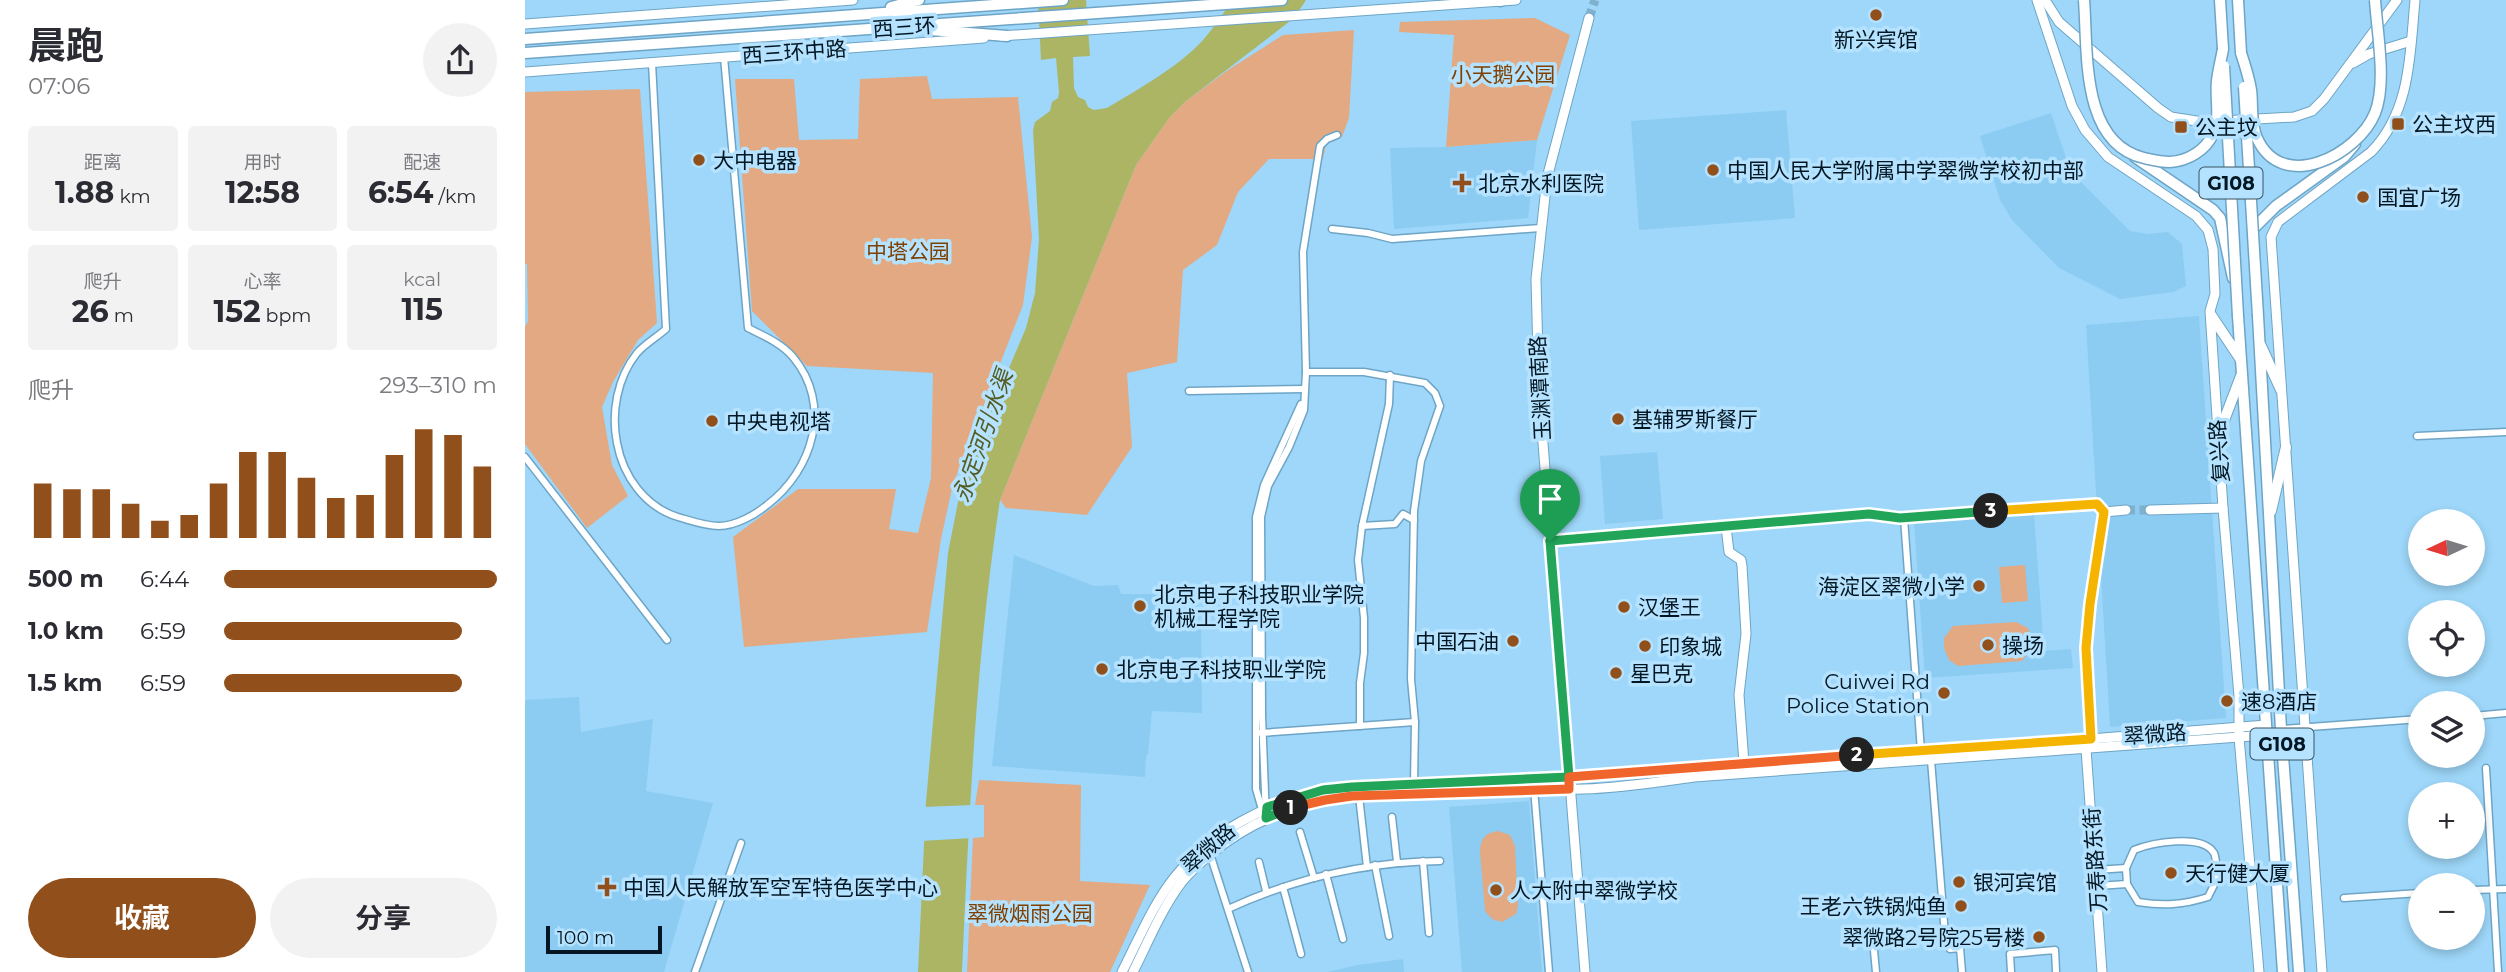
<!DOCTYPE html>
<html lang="zh">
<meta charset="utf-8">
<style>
:root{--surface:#fff;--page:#f2f2f3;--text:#2b2b33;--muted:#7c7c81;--accent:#904f1b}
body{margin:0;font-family:Montserrat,"Noto Sans SC",sans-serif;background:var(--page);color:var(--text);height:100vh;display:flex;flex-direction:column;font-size:26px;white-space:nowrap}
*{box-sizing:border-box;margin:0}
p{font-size:23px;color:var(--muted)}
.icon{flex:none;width:38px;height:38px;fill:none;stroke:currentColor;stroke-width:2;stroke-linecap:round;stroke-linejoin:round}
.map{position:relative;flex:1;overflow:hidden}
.side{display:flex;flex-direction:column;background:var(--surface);width:525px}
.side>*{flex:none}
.needle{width:46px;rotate:266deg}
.controls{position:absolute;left:1883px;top:509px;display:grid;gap:14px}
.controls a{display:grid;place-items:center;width:77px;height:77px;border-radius:50%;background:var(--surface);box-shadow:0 4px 10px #0003;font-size:35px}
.scale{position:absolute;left:21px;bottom:18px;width:116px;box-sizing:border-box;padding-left:7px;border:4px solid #021723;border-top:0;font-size:19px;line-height:24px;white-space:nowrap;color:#021723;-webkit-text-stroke:5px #b5e2fe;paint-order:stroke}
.pin{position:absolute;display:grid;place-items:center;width:60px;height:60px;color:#fff;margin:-72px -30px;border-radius:50% 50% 50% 0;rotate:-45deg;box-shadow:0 0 7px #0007}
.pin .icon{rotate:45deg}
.km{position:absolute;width:35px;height:35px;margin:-18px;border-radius:50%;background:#222;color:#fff;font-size:19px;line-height:35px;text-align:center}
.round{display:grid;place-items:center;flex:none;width:74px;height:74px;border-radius:37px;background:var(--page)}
.summary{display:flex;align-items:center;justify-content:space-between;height:119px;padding:0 28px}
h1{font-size:38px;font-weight:700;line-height:52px}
.figures{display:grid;grid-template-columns:repeat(3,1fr);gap:10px;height:119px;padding:7px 28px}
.figures div{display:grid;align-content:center;border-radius:7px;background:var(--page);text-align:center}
.figures b{font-size:30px;font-weight:700}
.figures small{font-size:19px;font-weight:400}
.figures p{font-size:19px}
.chart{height:196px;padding:14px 28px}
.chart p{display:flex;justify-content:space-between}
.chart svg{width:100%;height:126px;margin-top:7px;stroke:var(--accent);stroke-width:6}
.button{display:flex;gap:14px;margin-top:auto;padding:14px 28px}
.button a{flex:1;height:80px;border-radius:42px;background:var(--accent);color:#fff;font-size:28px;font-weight:700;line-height:80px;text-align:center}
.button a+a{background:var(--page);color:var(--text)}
ul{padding:0 28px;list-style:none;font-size:23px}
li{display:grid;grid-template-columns:112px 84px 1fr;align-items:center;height:52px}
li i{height:18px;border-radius:9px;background:var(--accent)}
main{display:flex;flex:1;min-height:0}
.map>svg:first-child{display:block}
.built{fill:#8cccf3}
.green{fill:#e2a982}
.water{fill:#abb564}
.pier{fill:#9ed7f9}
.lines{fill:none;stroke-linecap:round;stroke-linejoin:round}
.secondary-tunnel{stroke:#7fb1ce;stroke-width:9;stroke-dasharray:9 4.5;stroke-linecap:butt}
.street-casing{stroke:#6ea5c6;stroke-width:9}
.secondary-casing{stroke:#6ea5c6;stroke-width:11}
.primary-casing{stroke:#6ea5c6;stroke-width:12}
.highway-casing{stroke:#6ea5c6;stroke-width:13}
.street{stroke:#fff;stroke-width:6}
.secondary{stroke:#fff;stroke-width:9}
.primary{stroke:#fff;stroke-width:10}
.highway{stroke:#fff;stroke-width:10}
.highway-bridge-casing{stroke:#6ea5c6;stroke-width:13;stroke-linecap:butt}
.highway-bridge{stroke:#fff;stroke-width:10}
.split-1-casing{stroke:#fff;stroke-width:14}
.split-2-casing{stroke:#fff;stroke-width:14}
.split-3-casing{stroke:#fff;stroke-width:14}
.split-4-casing{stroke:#fff;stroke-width:14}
.split-1{stroke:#22a559;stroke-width:9}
.split-2{stroke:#f0652b;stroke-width:9}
.split-3{stroke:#f5b400;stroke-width:9}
.split-4{stroke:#22a559;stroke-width:9}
.poi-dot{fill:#904f1b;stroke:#b5e2fe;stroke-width:2.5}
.labels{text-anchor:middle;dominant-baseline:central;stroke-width:7;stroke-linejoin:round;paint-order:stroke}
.shield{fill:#b5e2fe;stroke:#385465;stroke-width:2}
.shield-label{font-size:19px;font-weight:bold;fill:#021723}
.street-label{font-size:21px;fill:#021723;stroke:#b5e2fe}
.poi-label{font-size:21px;fill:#021723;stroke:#b5e2fe;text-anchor:start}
.park-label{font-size:21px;fill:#804001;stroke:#b5e2fe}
.water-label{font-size:23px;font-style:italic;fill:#565d22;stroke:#b5e2fe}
</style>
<main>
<section class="side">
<div class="summary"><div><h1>晨跑</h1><p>07:06</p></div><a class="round"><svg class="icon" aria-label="share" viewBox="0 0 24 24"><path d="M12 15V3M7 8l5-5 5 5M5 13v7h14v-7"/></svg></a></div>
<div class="figures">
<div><p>距离</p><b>1.88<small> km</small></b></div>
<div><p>用时</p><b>12:58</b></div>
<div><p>配速</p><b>6:54<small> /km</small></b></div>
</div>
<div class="figures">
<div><p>爬升</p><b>26<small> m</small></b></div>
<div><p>心率</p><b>152<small> bpm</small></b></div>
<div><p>kcal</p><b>115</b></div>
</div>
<div class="chart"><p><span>爬升</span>293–310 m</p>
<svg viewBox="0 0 160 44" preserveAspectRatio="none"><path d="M5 44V25M15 44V27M25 44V27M35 44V32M45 44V38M55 44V36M65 44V25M75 44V14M85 44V14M95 44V23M105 44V30M115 44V29M125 44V15M135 44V6M145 44V8M155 44V19"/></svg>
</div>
<ul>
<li><b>500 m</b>6:44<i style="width:100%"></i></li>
<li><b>1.0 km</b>6:59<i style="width:87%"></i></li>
<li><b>1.5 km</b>6:59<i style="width:87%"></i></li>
</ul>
<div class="button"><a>收藏</a><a>分享</a></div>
</section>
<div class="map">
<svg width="1981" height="972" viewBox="0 0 1981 972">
<rect width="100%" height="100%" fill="#9ed7f9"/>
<g class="built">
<path d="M1261,110L1270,218L1114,230L1106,121Z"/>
<path d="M1526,113L1544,167L1551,177L1605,231L1623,234L1643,232L1657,244L1661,286L1648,292L1595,299L1534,268L1487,220L1475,200L1455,136Z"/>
<path d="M1012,140L1003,218L869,229L865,148L921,147Z"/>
<path d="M1674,316L1701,718L1585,727L1561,325Z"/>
<path d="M1132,452L1138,519L1080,524L1075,456Z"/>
<path d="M1509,514L1519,651L1546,649L1548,668L1400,678L1389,523Z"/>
<path d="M489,555L569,586L593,585L596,594H646L648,618L658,626H676L677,713L627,711L623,754L621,756L620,777L467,766Z"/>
<path d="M54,697L56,732L128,719L121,791L188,803L139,972H0V700Z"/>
<path d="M1004,801L1017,972H937L924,807Z"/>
<path d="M878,959L879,972H802L833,965Z"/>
</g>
<g class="green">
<path d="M1010,18L1045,35L1012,140L921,147L929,35L874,32L875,22Z"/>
<path d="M829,30L824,118L817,137L801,144L798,159H744L713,192L692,245L658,270L652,362L602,373L607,447L562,515L481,508L475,500L611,165L644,118L661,101L703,70L758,35Z"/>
<path d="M402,76L407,99L493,97L507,237L498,305L428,484L416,539L402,632L219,647L208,537L273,489H371L364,529L393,533L406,478L408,373L282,366L227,311L210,79H269L274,140L333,139L335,79Z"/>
<path d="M115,89L132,323L113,340L88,382L77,407L87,465L103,496L62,528L0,444V327L3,321L2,264H0V92Z"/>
<path d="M1500,565L1503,601L1477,603L1474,567Z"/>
<path d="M1491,622L1503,628C1509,643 1507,649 1497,661L1433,666L1424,660L1419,648V638L1428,626Z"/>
<path d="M454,780L556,785L555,881L625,885L585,972H442L448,838L459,837V805H450Z"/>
<path d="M973,831L985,835L990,846L993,906L991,914L977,922L967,919L960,911L955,852C955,839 960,833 973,831Z"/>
</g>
<path class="water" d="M513,0H561L565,56L548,57L549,88L553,97L560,100L563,107L569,110L582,108C615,88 652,68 678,40C689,28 698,13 708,0H781L769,18L661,101L644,118L611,165L475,500C451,656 444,815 437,972H393L401,802L423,553L435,492L462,420L501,328L510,293L514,239L508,130L510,122L525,111L527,102L533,98L534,92L531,58L516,60Z"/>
<path class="pier" d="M448,805L447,838L396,841L397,807Z"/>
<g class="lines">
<g class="secondary-tunnel">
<path d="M1064,18L1070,0"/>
<path d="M1601,510H1625"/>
</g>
<defs>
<g id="street">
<path d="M127,63L141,329C132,337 120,344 112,353C92,378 86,413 92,443C98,476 120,507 153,517C167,521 180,526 194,526C210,526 230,515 242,505C288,470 308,405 268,357C256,343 239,336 223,328L199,57"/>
<path d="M807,229L843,233L867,239L1015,228"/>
<path d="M781,372H839L900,383L910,393L915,406L896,461L889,511L886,679L890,722L889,784"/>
<path d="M664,391L779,389"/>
<path d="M1892,436L1981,432"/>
<path d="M0,457L142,640"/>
<path d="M1379,518L1396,751"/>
<path d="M837,526L870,524L878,514L889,520"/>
<path d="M1948,716L1981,713"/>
<path d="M835,726V683L839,653V618L833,560L837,526L864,404L865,375"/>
<path d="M1756,729L1895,719"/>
<path d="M736,733L890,722"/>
<path d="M1961,768L1973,972"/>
<path d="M1009,788L1024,972"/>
<path d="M834,796L842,867"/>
<path d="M738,813L731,789V517L739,485L776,404"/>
<path d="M867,817L872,862"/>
<path d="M741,818L737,716L736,517L743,486L764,447L779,410L781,372L778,252L795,146L802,139L812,135"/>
<path d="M775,832L789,878"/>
<path d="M685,854L723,972"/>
<path d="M898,861L904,933"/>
<path d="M734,862L741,891"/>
<path d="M850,865L864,936"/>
<path d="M1601,868L1609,850C1626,843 1677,833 1689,853C1691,857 1691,865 1692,870"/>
<path d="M1571,870L1601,868L1602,884L1572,886"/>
<path d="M801,874L818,939"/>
<path d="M1602,884L1613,902C1638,906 1658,905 1683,897L1690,883L1692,870L1726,868"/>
<path d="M758,887L776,954"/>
<path d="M1948,890L1981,889"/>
<path d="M1819,898L1895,893"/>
<path d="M703,909C770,878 840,862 915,861"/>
<path d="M1424,939L1425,949L1435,948L1437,972"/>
<path d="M170,972L216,843"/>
<path d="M1351,972L1348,940L1420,935L1406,760"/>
<path d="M1486,972L1485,954L1530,950L1531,972"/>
</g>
<g id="secondary">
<path d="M1512,0L1547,106L1560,130L1583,157L1671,216L1683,230L1688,249L1690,294L1685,311L1698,508L1714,696V737L1734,972"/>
<path d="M1520,0L1534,22L1633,108L1646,117L1678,122L1769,117L1787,111L1799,99L1872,0"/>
<path d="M0,24L328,0"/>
<path d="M476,36L991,0"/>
<path d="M1828,63L1844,54L1886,41"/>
<path d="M0,72L459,38"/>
<path d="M1625,510L1698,508"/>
<path d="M1201,527L1204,552L1216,560L1217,566L1221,634L1214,695L1219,763"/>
<path d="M1025,541L1344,514L1375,518L1572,504L1579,512L1601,510"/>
<path d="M1566,739L1561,648L1565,604L1579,512"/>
<path d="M1561,749L1577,972"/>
<path d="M597,972C613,941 627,906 649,878C688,830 739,805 798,790L1064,776L1161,767L1540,741L1741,725"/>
<path d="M608,972C623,942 636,910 656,883C664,873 676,862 686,854C753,797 827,795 910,792C960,790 1009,790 1059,789C1096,788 1133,782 1169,777L1741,735"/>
<path d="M1060,972L1014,393L1011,279L1022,178L1064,18"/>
<path d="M1797,972L1746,237L1753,222L1846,152C1886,112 1885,53 1890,0"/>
</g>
<g id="primary">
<path d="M1686,315L1716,360"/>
<path d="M1736,346L1756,390"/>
<path d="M1693,436L1716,376"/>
<path d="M1746,511L1761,447"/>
</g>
<g id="highway">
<path d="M1695,0L1698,49"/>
<path d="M1713,0L1716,53"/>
<path d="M975,1L978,0"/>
<path d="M366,7L394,0"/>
<path d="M405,30L482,36"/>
<path d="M0,39L538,0"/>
<path d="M0,53L757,0"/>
<path d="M1610,157L1688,210L1695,218L1708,278"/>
<path d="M1728,229L1751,206L1819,157L1830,144"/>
<path d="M1713,316L1758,972"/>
<path d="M1733,316L1756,729L1774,972"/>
</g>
</defs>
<use href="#street" class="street-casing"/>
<use href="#secondary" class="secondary-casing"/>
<use href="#primary" class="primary-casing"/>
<use href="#highway" class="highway-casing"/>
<use href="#street" class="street"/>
<use href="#secondary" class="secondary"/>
<use href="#primary" class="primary"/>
<use href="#highway" class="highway"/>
<defs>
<g id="highway-bridge">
<path d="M1559,0C1563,51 1555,143 1619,158C1628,160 1636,162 1645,162C1663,161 1681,150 1688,134C1696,117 1690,99 1692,81C1693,71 1696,60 1698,49"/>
<path d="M1716,53C1720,65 1724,77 1726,90C1728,105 1725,123 1732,138C1757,194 1833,155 1850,113C1862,83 1852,32 1850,0"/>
<path d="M1699,66L1713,316"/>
<path d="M1719,87L1733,316"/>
</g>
</defs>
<use href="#highway-bridge" class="highway-bridge-casing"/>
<use href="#highway-bridge" class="highway-bridge"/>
</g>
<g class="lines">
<defs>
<path id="split-1" d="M766,808L741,818L742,807L798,790L827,787L1044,777L1025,541"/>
<path id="split-2" d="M766,808L800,800L827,796L1044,789V777L1332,755"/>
<path id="split-3" d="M1332,755L1566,739L1561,648L1565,604L1579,512L1572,504L1466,511"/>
<path id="split-4" d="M1025,541L1344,514L1375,518L1466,511"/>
</defs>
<use href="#split-1" class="split-1-casing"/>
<use href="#split-2" class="split-2-casing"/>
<use href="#split-3" class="split-3-casing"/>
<use href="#split-4" class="split-4-casing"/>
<use href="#split-1" class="split-1"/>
<use href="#split-2" class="split-2"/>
<use href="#split-3" class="split-3"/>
<use href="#split-4" class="split-4"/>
</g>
<g class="poi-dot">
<circle cx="1351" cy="15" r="7"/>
<rect x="1866" y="117" width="14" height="14" rx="3.5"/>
<rect x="1649" y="120" width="14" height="14" rx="3.5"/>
<circle cx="174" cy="160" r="7"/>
<circle cx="1188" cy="170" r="7"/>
<path d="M933.5 172.5h7v7h7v7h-7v7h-7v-7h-7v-7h7z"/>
<circle cx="1838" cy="197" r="7"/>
<circle cx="1093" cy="419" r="7"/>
<circle cx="187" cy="421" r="7"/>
<circle cx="1454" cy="586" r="7"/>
<circle cx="615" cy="606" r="7"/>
<circle cx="1099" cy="607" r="7"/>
<circle cx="988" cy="641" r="7"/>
<circle cx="1463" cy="645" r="7"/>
<circle cx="1120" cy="646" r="7"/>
<circle cx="577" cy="669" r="7"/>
<circle cx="1091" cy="673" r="7"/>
<circle cx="1419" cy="693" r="7"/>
<circle cx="1702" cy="701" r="7"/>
<circle cx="1646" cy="873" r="7"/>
<circle cx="1434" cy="882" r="7"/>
<path d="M78.5 876.5h7v7h7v7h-7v7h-7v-7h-7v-7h7z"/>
<circle cx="971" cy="890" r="7"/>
<circle cx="1436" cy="906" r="7"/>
<circle cx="1514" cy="937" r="7"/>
</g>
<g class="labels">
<g class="shield">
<rect x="1674.5" y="167.5" width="63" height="31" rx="5"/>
<rect x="1725.5" y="728.5" width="63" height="31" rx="5"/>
</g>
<g class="shield-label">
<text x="1706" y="183">G108</text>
<text x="1757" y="744">G108</text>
</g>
<g class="street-label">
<text transform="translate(379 27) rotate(-4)">西三环</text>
<text transform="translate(269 52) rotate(-4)">西三环中路</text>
<text transform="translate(1015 388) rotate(-93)">玉渊潭南路</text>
<text transform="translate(1694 451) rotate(-94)">复兴路</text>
<text transform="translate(1630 734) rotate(-4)">翠微路</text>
<text transform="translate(683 848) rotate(-41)">翠微路</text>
<text transform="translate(1570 860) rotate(-94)">万寿路东街</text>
</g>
<g class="poi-label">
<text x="1351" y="39" text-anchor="middle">新兴宾馆</text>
<text x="1887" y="124">公主坟西</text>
<text x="1670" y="127">公主坟</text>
<text x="188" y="160">大中电器</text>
<text x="1202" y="170">中国人民大学附属中学翠微学校初中部</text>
<text x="953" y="183">北京水利医院</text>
<text x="1852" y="197">国宜广场</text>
<text x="1107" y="419">基辅罗斯餐厅</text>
<text x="201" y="421">中央电视塔</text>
<text x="1440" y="586" text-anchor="end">海淀区翠微小学</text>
<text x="629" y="594">北京电子科技职业学院<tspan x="629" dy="24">机械工程学院</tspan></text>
<text x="1113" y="607">汉堡王</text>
<text x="974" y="641" text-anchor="end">中国石油</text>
<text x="1477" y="645">操场</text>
<text x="1134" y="646">印象城</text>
<text x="591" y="669">北京电子科技职业学院</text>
<text x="1105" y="673">星巴克</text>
<text x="1405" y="681" text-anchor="end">Cuiwei Rd<tspan x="1405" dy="24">Police Station</tspan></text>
<text x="1716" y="701">速8酒店</text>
<text x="1660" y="873">天行健大厦</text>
<text x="1448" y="882">银河宾馆</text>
<text x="98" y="887">中国人民解放军空军特色医学中心</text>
<text x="985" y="890">人大附中翠微学校</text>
<text x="1422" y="906" text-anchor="end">王老六铁锅炖鱼</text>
<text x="1500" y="937" text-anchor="end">翠微路2号院25号楼</text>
</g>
<g class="park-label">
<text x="978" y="74">小天鹅公园</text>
<text x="383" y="251">中塔公园</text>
<text x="505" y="913">翠微烟雨公园</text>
</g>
<g class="water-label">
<text transform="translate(458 436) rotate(-71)">永定河引水渠</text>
</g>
</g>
</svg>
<div class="controls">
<a><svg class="needle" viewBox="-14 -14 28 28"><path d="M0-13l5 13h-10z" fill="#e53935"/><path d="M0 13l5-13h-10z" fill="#7c7c81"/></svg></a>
<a><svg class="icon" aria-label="locate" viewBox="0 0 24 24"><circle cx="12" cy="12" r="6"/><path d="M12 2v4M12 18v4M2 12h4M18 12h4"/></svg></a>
<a><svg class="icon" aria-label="layers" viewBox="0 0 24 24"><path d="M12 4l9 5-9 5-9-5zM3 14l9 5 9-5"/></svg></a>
<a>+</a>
<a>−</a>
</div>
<div class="scale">100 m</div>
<div class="pin" style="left:1025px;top:541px;background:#1e9e55"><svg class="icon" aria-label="arrive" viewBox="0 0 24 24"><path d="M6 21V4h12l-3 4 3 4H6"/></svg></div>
<b class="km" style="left:766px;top:808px">1</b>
<b class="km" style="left:1332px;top:755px">2</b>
<b class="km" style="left:1466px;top:511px">3</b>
</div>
</main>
